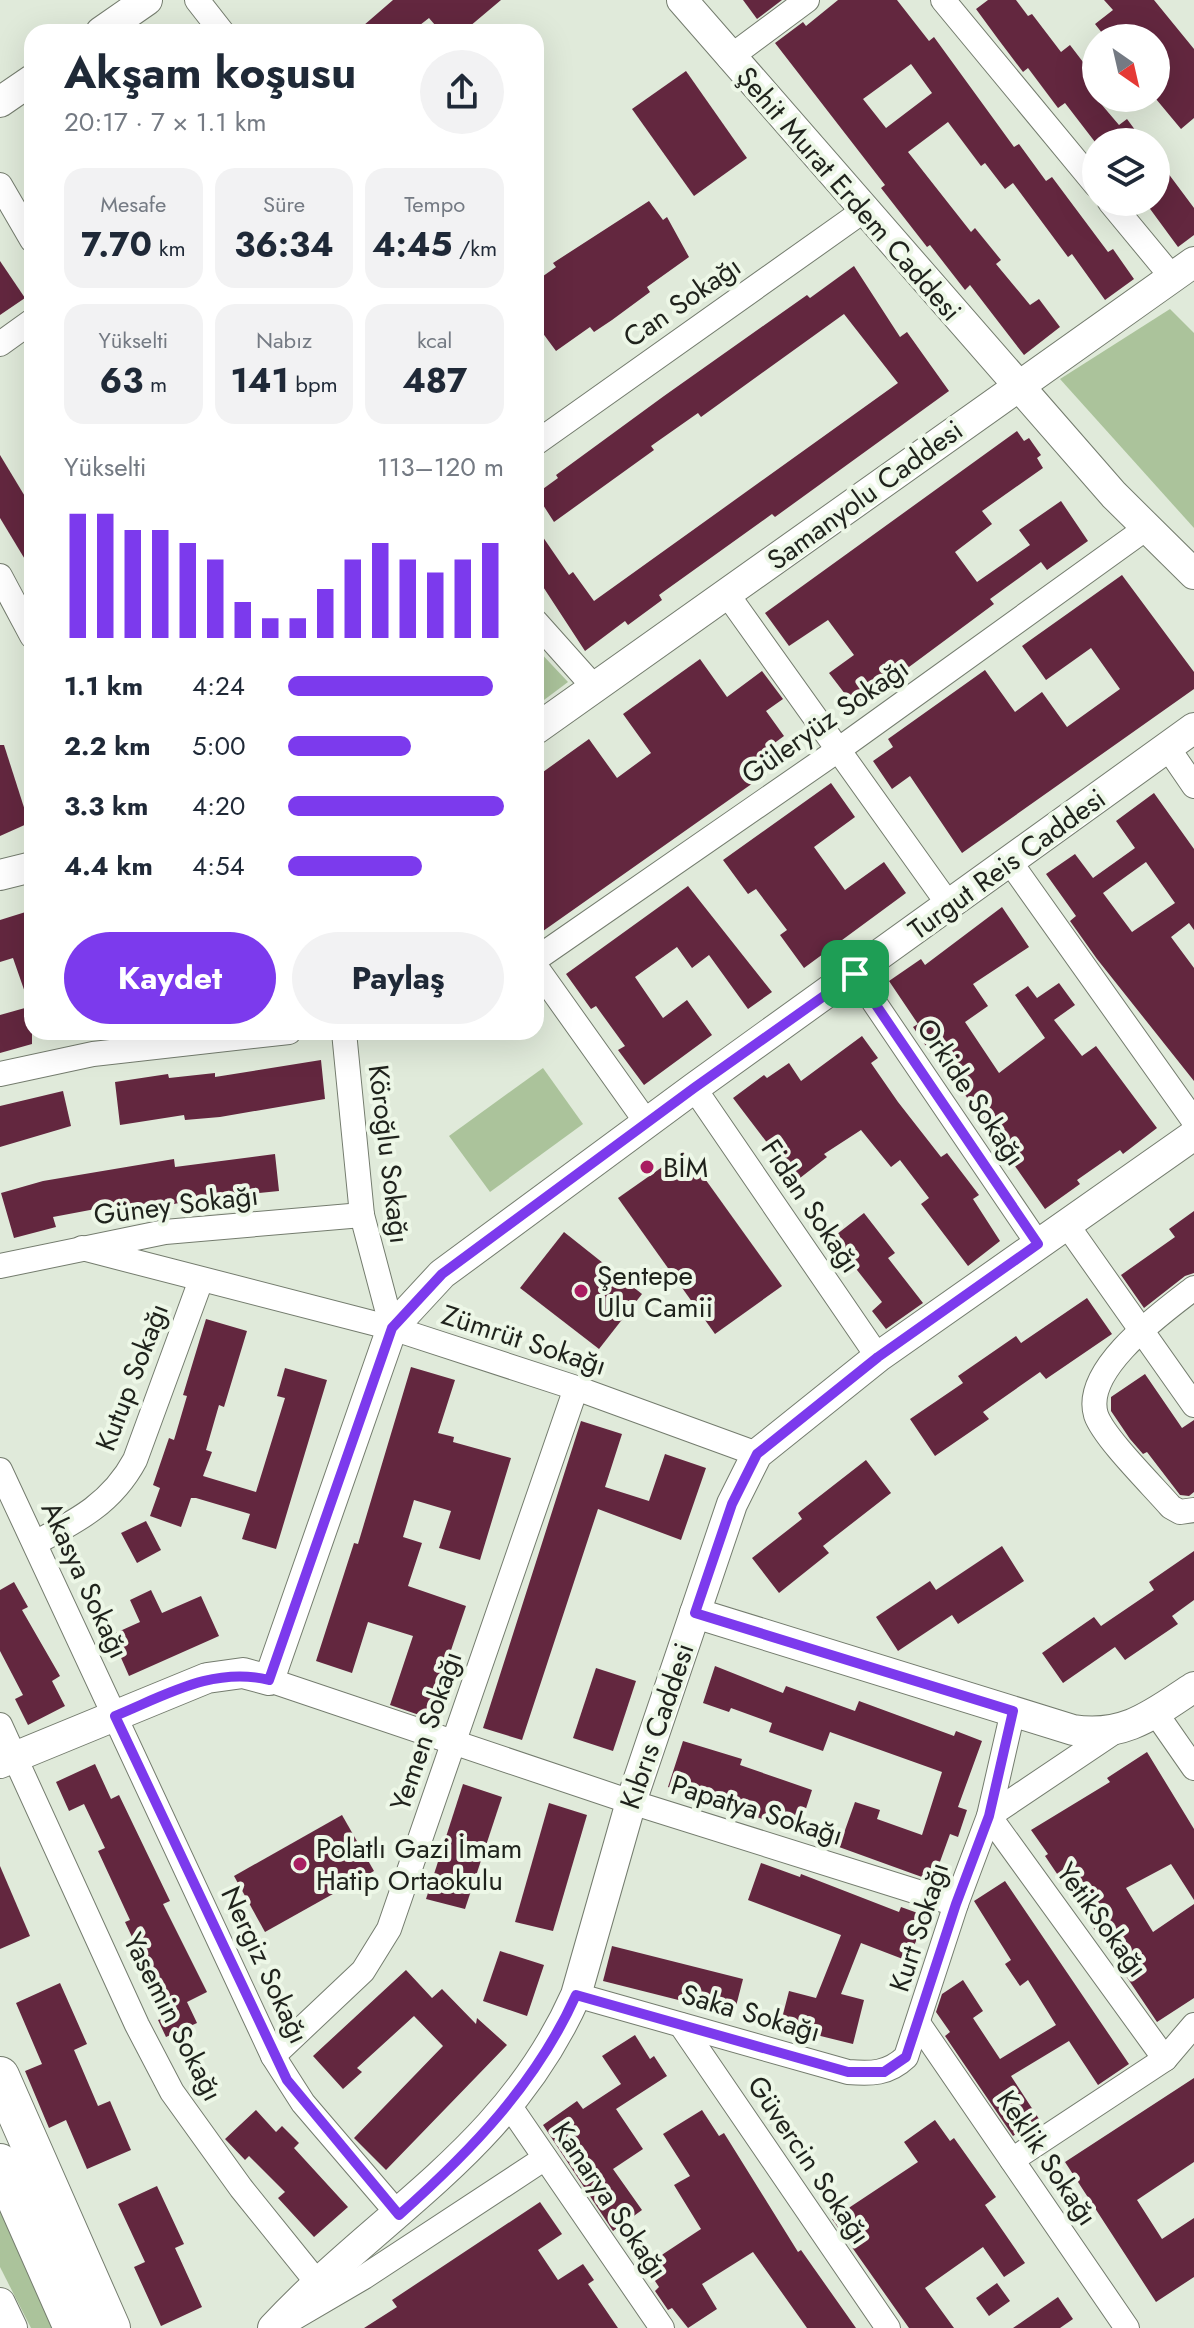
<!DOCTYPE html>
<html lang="tr">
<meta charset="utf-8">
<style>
:root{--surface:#fff;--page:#f2f2f3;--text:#1f2937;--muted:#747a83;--accent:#7c3aed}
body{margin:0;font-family:Jost,sans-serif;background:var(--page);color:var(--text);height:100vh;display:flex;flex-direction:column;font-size:30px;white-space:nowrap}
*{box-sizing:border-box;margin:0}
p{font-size:26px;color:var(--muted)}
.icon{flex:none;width:44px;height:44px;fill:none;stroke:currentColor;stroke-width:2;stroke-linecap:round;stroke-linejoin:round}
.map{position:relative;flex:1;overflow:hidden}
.details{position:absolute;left:24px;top:24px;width:520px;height:1016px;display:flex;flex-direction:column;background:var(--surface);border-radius:24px;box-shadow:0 8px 32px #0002}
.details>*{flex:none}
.needle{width:52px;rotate:146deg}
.buttons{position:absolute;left:1082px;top:24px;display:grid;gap:16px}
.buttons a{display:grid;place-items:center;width:88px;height:88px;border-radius:50%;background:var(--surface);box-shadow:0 8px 32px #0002;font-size:40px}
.pin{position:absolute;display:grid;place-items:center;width:68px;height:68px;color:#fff;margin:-34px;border-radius:16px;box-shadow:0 4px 12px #0006}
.round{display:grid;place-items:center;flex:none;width:84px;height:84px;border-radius:42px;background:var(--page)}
.head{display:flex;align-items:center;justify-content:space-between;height:136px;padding:0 40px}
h1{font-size:44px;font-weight:700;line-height:60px}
.metrics{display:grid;grid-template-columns:repeat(3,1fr);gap:12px;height:136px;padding:8px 40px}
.metrics div{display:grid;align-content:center;border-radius:20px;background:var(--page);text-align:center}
.metrics b{font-size:34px;font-weight:700}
.metrics small{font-size:22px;font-weight:400}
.metrics p{font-size:22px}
.chart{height:224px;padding:16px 40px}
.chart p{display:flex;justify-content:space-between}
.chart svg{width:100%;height:144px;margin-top:8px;stroke:var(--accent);stroke-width:6}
.button{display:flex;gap:16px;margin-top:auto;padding:16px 40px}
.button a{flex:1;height:92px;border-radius:48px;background:var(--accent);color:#fff;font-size:32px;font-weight:700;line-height:92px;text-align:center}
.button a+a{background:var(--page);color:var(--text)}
ul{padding:0 40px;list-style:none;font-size:26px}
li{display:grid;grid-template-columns:128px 96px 1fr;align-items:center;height:60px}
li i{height:20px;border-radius:10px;background:var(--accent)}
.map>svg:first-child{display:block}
.green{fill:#abc39b}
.building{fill:#63273f;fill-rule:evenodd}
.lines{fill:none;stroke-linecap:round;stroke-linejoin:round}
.minor-casing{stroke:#747c6e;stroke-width:26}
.tertiary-casing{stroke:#747c6e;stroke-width:32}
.primary-casing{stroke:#747c6e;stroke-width:40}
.minor{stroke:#fff;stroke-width:24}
.tertiary{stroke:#fff;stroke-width:30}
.primary{stroke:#fff;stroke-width:38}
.route-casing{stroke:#fff;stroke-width:16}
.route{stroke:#7c3aed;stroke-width:10}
.poi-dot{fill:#a81c60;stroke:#edf7e7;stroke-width:3}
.labels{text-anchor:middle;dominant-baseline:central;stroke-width:8;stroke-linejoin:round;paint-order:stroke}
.street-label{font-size:28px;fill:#1f221c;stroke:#edf7e7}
.poi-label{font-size:28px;fill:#1f221c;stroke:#edf7e7;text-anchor:start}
</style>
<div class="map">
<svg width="1194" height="2328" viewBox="0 0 1194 2328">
<rect width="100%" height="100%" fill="#e0eada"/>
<g class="green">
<path d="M1170,309L1194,333V528L1060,379Z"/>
<path d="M536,648L568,682L536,706Z"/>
<path d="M543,1068L583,1124L490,1192L449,1136Z"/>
<path d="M0,2208L53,2328H31L0,2267Z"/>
</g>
<g class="building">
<path d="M393,0H501L463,32H441L429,18L411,32H356Z"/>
<path d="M743,0H782L757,19Z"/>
<path d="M838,0H897L929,41L934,37L1014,147L1019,144L1046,181L1052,177L1108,252L1113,249L1134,279L1105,300L1072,254L1068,257L1013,183L1005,189L985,163L981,166L948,122L908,152L971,232L975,228L1001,260L996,264L1030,305L1039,299L1060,327L1024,355L970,285L965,290L930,245L927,247L881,188L885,185L775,43L803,22L806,26ZM911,64L932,93L886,128L863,99Z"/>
<path d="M988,0H1016L1028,16L1032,14L1061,52L1070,45L1096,79V98L1119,125L1127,119L1144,142H1095L1065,103L1058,108L1028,68L1023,72L998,39L976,9Z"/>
<path d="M1104,0H1154L1194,49V118L1181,129L1156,99V38H1106L1095,24L1113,10Z"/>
<path d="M686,71L747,158L694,196L632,109Z"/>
<path d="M1156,157L1194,208V235L1178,247L1145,202H1156Z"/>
<path d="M649,201L663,220L667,217L689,257L647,287L650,292L612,320L594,332L590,327L556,351L536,324V281L556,267L553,263Z"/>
<path d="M0,261L25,298L0,315Z"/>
<path d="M854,266L900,337L907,332L949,391L775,517L772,514L659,595L662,600L628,625L625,621L585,651L536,576V527L569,575L573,572L594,601L898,383L844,314L701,417L698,413L651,446L654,450L554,522L536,494L558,478L556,475L664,396L807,295L810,298Z"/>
<path d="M1017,431L1024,441L1029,438L1041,455L1037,458L1043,468L982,511L992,524L955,552L977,582L1030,545L1019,530L1061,501L1088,541L1047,570L1041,562L990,599L994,604L855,707L829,673L854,655L828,620L789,646L765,613Z"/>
<path d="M0,455L32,508V571L0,518Z"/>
<path d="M1122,575L1194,672V689L962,853L910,776L892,789L873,761L893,747L888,739L985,670L1015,712L1042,692L1067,727L1120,689L1091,648L1046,680L1022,646Z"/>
<path d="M700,659L727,697L762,671L783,699L766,711L784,736L765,750L777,766L536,936V777L589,739L617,778L651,753L623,714Z"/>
<path d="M0,745H4L29,823L0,836Z"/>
<path d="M831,783L855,817L814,847L845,890L884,862L906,893L804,968L780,935L787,930L756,889L748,894L723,860Z"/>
<path d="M1154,793L1194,849V930L1189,923L1171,937L1194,968V1081L1097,959L1070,921L1076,916L1046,874L1075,854L1093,878L1135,848L1116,821ZM1146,862L1175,903L1132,932L1103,893Z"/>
<path d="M688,886L772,992L748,1009L709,955L692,968L677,947L635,977L663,1018L687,1000L712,1035L644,1085L618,1050L625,1046L596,1006L591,1009L566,974Z"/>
<path d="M1002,907L1029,947L973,984L988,1006L965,1022L999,1073L1045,1038L1015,995L1028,986L1037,998L1059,983L1075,1005L1054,1020L1082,1056L1096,1046L1157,1128L1123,1154L1120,1150L1077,1180L1080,1184L1045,1209L961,1089L957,1092L913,1027L918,1024L889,981L921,959L925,965Z"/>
<path d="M32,910V1004H29L13,958L0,962V920Z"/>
<path d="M32,1006V1044L0,1053V1015Z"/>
<path d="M862,1036L878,1058L871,1063L898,1102L941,1157L947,1153L979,1195L973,1199L1000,1241L968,1266L921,1204L929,1198L900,1160L891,1167L861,1130L824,1154L827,1157L791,1185L776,1165L781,1161L733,1098L764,1075L767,1078L789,1063L801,1081Z"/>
<path d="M321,1060L325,1099L220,1117L185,1120L184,1115L120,1125L115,1082L168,1074L169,1078L215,1073V1077Z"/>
<path d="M63,1091L71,1126L0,1147V1106Z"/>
<path d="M685,1151L782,1286L715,1334L618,1198Z"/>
<path d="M275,1154L279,1191L193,1200L108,1218L106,1207L53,1217L56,1227L14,1238L1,1193L43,1181L174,1159L175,1167Z"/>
<path d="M1194,1211V1273L1185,1276L1144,1308L1121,1275L1175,1237L1169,1229Z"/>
<path d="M864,1213L895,1253L888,1258L923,1303L886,1329L872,1311L882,1302L832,1238Z"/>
<path d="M564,1232L642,1294L599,1349L520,1288Z"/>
<path d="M1087,1298L1112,1334L1046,1379L1040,1372L983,1412L989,1419L935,1456L910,1419L963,1383L958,1376L1016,1336L1021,1343Z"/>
<path d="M206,1319L247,1331L224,1407L219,1405L206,1450L212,1452L203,1476L256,1492L285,1398L277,1396L285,1368L327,1380L276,1549L242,1539L250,1514L196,1498H191L181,1527L150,1516L160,1488L153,1485L169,1438L174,1440L187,1396L183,1395Z"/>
<path d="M411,1367L455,1380L438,1433L454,1437L453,1442L511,1458L480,1560L439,1548L451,1511L414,1500L403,1537L422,1543L408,1586L466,1606L428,1718L390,1705L413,1636L368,1622L352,1673L316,1661L354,1543L358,1544Z"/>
<path d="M1145,1374L1182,1428L1194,1420V1492L1189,1496L1180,1495L1147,1452L1143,1454L1130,1439L1111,1411V1397Z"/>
<path d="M581,1421L622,1434L605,1487L649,1501L665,1454L706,1468L681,1540L598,1509L522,1740L483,1728Z"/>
<path d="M866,1460L891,1493L823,1546L829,1553L779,1593L752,1558L802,1519L798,1513Z"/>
<path d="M146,1521L161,1550L137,1563L121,1533Z"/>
<path d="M1002,1546L1024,1581L958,1624L952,1615L898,1651L876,1617L930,1581L936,1590Z"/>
<path d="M1194,1551V1600L1172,1616L1178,1624L1125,1660L1115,1647L1063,1683L1042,1653L1094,1617L1101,1626L1154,1590L1149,1582Z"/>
<path d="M14,1582L28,1607L22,1610L60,1676L52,1681L65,1706L28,1725L15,1699L23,1695L0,1651V1590Z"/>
<path d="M151,1590L162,1613L201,1596L219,1636L129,1676L111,1635L140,1622L130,1600Z"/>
<path d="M715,1666L783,1693L786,1686L855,1711L859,1701L954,1736L956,1731L982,1741L958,1807L967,1810L958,1837L950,1834L933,1881L839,1847L855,1802L880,1810L877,1819L922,1835L942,1772L830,1732L823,1751L769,1732L772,1723L731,1708L729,1712L703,1703Z"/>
<path d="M596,1668L636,1681L613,1751L573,1738Z"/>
<path d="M683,1741L742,1759L740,1765L812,1790L800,1827L775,1818L774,1823L668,1787Z"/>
<path d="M1147,1752L1194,1829V1900L1171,1864L1126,1888L1153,1932L1194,1904V1998L1157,2022L1045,1856L1048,1854L1031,1830L1110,1782L1107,1778Z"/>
<path d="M95,1764L111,1799L119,1795L170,1901L163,1904L207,1992L187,2002L197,2023L166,2037L158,2020L163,2018L141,1972L147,1969L125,1922L130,1920L98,1851L105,1848L84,1804L69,1811L56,1782Z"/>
<path d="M463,1784L502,1797L465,1909L426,1899Z"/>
<path d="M549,1803L587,1815L553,1931L515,1922Z"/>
<path d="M342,1815L374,1871L265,1932L234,1876Z"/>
<path d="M761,1863L800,1877L801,1874L899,1912L901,1907L926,1916L908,1961L861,1943L841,1994L864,2000L853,2044L780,2026L789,1991L816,1998L841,1935L748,1900Z"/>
<path d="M0,1866L30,1936L0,1949Z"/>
<path d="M1005,1881L1129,2064L1098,2085L1069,2041L1011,2076L1039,2119L1013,2136L945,2036L950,2032L936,2012L942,1994L963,1980L983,2011L973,2018L1000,2059L1056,2025L1028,1980L1020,1986L1005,1964L1011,1960L974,1901Z"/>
<path d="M612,1946L743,1979L734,2014L603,1981Z"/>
<path d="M500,1951L544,1965L527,2016L483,2001Z"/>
<path d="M406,1970L432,1998L442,1989L476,2024L477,2018L507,2045L386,2170L354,2138L443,2046L414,2016L357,2068L362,2072L343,2089L313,2056Z"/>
<path d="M60,1983L87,2044L74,2050L98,2106L110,2101L131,2150L87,2169L66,2120L49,2128L25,2071L42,2064L16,2003Z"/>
<path d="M635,2035L650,2059L654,2056L667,2076L616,2109L643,2149L613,2169L642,2210L613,2231L543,2125L577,2101L583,2109L621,2084L602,2056Z"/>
<path d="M1194,2078V2162L1137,2200L1162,2239L1194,2218V2277L1156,2302L1065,2162Z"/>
<path d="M256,2110L276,2132L282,2126L299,2143L294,2148L348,2207L314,2237L278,2198L285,2192L249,2156L245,2160L225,2139Z"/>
<path d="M702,2110L719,2136L724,2133L798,2252L801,2250L856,2328H807L753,2252L702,2284L717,2309L688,2328L672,2308L668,2310L655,2291L659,2287L645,2266L701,2229L674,2185L690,2176L663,2134Z"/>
<path d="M935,2120L950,2141L954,2138L996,2197L985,2205L1025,2263L1004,2277L983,2247L925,2288L954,2328H909L832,2219L918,2162L904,2142Z"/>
<path d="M157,2186L184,2244L175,2248L202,2307L161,2326L134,2267L145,2262L118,2204Z"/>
<path d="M540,2202L562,2234L538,2250L558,2280L583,2264L594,2280L588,2284L618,2328H364L397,2307L392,2300Z"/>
<path d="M997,2283L1010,2301L989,2316L976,2298Z"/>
<path d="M1058,2297L1073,2319L1060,2328H1013Z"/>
</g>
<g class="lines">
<defs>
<g id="minor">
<path d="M197,0L222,32"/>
<path d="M943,0L1096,185"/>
<path d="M729,58L807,0"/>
<path d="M0,185L32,240"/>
<path d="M1110,202L1172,277"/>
<path d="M0,344L32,321"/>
<path d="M536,443L863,211"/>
<path d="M0,576L32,636"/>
<path d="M727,594L949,905"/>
<path d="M536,622L594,687"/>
<path d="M1168,748L1194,786"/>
<path d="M1010,862L1194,1121"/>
<path d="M536,959L838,750L1145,529"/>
<path d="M536,967L647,1123"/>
<path d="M855,974L1038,1244"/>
<path d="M344,1032L362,1215L392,1328"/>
<path d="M0,1074L93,1054L289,1032"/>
<path d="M694,1088L878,1357"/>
<path d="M1067,1225L1194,1405"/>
<path d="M82,1248L392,1328L576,1388L757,1454"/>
<path d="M0,1266L165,1232L362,1215"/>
<path d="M1194,1288C1163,1312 1082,1369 1096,1415C1104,1438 1153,1486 1171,1507L1180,1512L1194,1510"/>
<path d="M0,1470L273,2056L303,2103L399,2215"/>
<path d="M35,1543C77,1521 112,1503 135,1460L201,1280"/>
<path d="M269,1680L631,1802L956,1904"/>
<path d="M1155,1712L1194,1768"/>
<path d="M0,1725L137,2025L172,2092L241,2188L316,2281"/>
<path d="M1114,1732L989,1816L1165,2059"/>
<path d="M576,1995L848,2072C871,2074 888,2074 906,2057L956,1904L989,1816L1013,1711"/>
<path d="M918,2023L1127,2328"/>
<path d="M681,2025L888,2328"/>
<path d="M273,2056L363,1971L389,1929L576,1388"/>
<path d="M509,2105L662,2328"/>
<path d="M1012,2160L1165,2059L1194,2025"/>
<path d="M287,2322L364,2277L545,2158"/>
</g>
<g id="tertiary">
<path d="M682,0L1114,495L1194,574"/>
<path d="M101,32L147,0"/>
<path d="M0,102L32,80"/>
<path d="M536,729L1194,262"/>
<path d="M0,875L32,867"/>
<path d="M695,1613L1073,1730C1125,1738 1153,1714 1194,1687"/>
<path d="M0,1763L207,1678L243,1673L269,1680L392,1328L442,1274L694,1088L1194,728"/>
<path d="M0,2303L12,2328"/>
<path d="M273,2328C382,2211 507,2150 576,1995L631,1802L732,1504L757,1454L878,1357L1194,1135"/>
</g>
<g id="primary">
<path d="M0,2076L111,2328"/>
<path d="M0,2163L73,2328"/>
</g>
</defs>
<use href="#minor" class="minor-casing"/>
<use href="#tertiary" class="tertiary-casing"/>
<use href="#primary" class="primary-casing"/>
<use href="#minor" class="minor"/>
<use href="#tertiary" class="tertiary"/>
<use href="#primary" class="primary"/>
</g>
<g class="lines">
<defs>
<path id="route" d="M855,974L1038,1244L878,1357L757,1454L732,1504L695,1613L1013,1711L989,1816L956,1904L906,2057L884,2072H848L576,1995C536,2084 471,2151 399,2215L287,2080L115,1716C166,1695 214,1666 269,1680L392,1328L442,1274L694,1088Z"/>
</defs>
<use href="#route" class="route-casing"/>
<use href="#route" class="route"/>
</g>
<g class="poi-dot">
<circle cx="647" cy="1167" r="8"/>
<circle cx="581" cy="1291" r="8"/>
<circle cx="300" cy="1864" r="8"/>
</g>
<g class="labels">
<g class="street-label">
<text transform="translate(849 194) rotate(49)">Şehit Murat Erdem Caddesi</text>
<text transform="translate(682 302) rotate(-35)">Can Sokağı</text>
<text transform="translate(865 495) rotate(-36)">Samanyolu Caddesi</text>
<text transform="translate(825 721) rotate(-35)">Güleryüz Sokağı</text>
<text transform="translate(1007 864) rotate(-36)">Turgut Reis Caddesi</text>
<text transform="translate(971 1092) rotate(56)">Orkide Sokağı</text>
<text transform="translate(389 1154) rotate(83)">Köroğlu Sokağı</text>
<text transform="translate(176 1205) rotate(-7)">Güney Sokağı</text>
<text transform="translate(811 1206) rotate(56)">Fidan Sokağı</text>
<text transform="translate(524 1340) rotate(18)">Zümrüt Sokağı</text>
<text transform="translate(132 1377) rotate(-69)">Kutup Sokağı</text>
<text transform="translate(85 1580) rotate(65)">Akasya Sokağı</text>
<text transform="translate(657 1726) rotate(-71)">Kıbrıs Caddesi</text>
<text transform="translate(426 1731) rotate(-71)">Yemen Sokağı</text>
<text transform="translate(757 1810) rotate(17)">Papatya Sokağı</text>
<text transform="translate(1102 1920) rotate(54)">YetikSokağı</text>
<text transform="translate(919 1927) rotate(-72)">Kurt Sokağı</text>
<text transform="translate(265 1965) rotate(65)">Nergiz Sokağı</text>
<text transform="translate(751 2013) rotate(16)">Saka Sokağı</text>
<text transform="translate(173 2017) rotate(63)">Yasemin Sokağı</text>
<text transform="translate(1047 2158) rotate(56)">Keklik Sokağı</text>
<text transform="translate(809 2160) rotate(56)">Güvercin Sokağı</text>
<text transform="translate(610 2200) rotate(56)">Kanarya Sokağı</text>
</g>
<g class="poi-label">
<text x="663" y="1167">BİM</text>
<text x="597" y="1275">Şentepe<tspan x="597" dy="32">Ulu Camii</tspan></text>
<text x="316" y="1848">Polatlı Gazi İmam<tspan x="316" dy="32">Hatip Ortaokulu</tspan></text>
</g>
</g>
</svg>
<div class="buttons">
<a><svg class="needle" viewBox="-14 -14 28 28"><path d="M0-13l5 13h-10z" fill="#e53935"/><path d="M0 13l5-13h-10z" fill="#747a83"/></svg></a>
<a><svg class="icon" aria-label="layers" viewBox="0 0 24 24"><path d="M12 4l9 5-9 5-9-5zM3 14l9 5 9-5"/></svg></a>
</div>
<div class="pin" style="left:855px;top:974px;background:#1e9e55"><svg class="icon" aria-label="arrive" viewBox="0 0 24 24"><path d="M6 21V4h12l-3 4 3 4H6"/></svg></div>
<section class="details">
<div class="head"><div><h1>Akşam koşusu</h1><p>20:17 · 7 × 1.1 km</p></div><a class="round"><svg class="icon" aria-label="share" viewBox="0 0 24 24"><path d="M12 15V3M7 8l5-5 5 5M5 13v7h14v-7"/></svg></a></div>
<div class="metrics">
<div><p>Mesafe</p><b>7.70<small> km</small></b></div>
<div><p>Süre</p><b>36:34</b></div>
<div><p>Tempo</p><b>4:45<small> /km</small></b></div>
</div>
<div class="metrics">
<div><p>Yükselti</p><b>63<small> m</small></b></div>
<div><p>Nabız</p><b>141<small> bpm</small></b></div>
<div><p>kcal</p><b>487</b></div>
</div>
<div class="chart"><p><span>Yükselti</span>113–120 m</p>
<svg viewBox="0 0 160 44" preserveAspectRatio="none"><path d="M5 44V6M15 44V6M25 44V11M35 44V11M45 44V15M55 44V20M65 44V33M75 44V38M85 44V38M95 44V29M105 44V20M115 44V15M125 44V20M135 44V24M145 44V20M155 44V15"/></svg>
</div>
<ul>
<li><b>1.1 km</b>4:24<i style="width:95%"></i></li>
<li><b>2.2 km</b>5:00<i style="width:57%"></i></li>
<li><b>3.3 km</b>4:20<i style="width:100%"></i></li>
<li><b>4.4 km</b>4:54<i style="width:62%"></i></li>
</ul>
<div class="button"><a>Kaydet</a><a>Paylaş</a></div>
</section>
</div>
